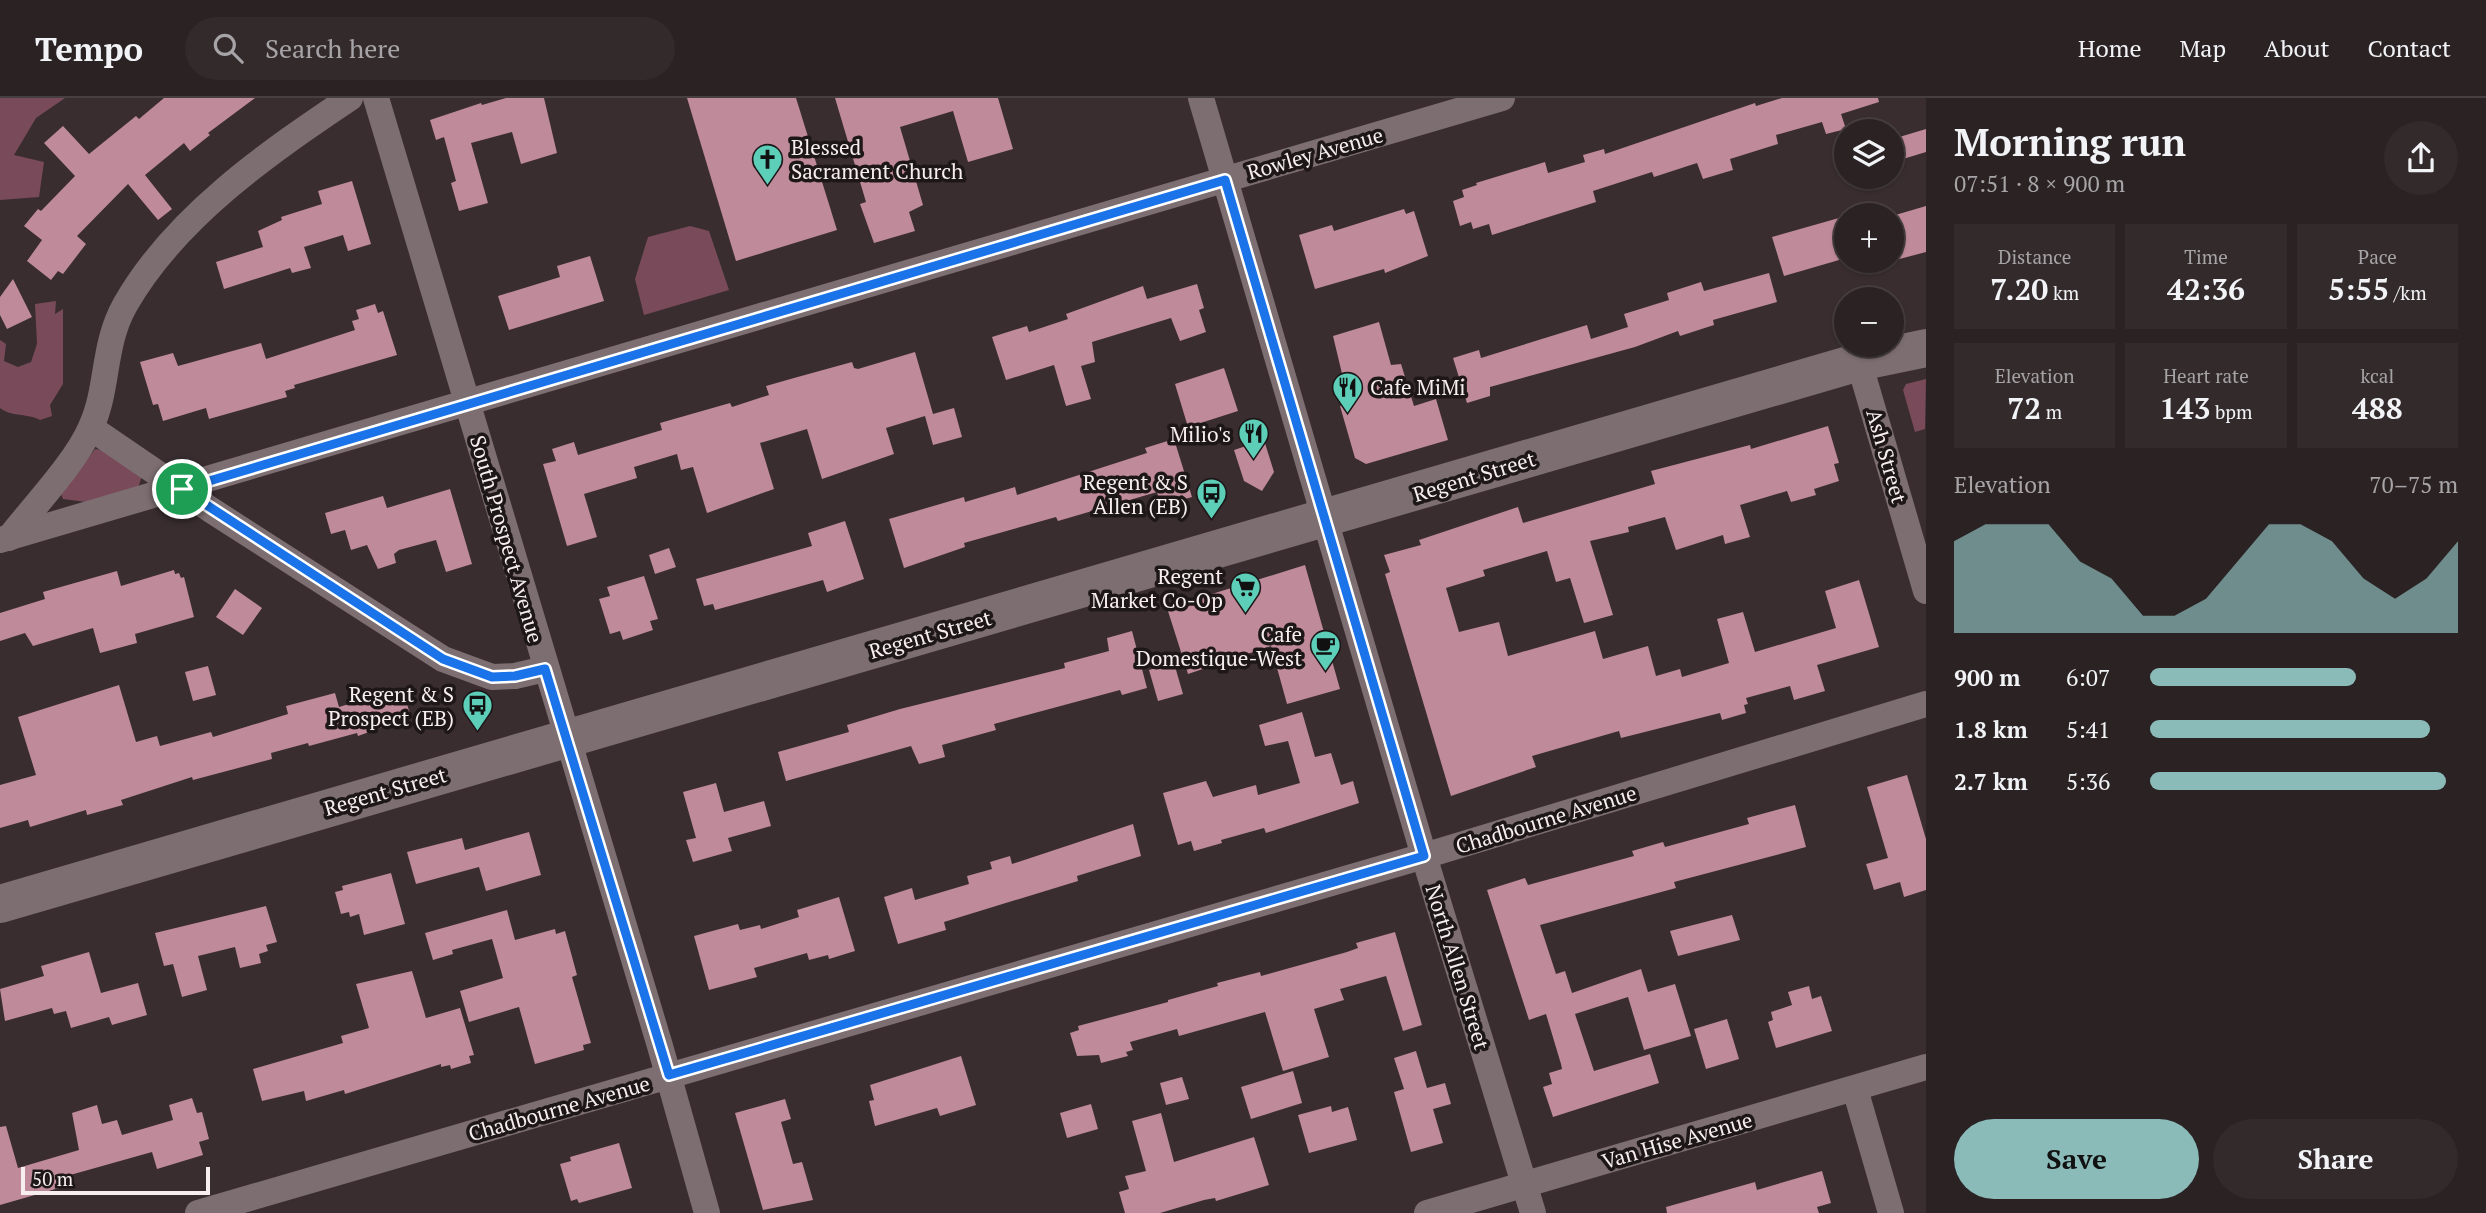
<!DOCTYPE html>
<meta charset="utf-8">
<style>
:root{--surface:#2b2224;--page:#332a2c;--text:#f1f3f6;--muted:#a6a4a6;--line:#473f41;--accent:#8bbbb9}
body{margin:0;font-family:"PT Serif",serif;background:var(--page);color:var(--text);height:100vh;display:flex;flex-direction:column;font-size:26px;white-space:nowrap}
*{box-sizing:border-box;margin:0}
p{font-size:23px;color:var(--muted)}
.icon{flex:none;width:38px;height:38px;fill:none;stroke:currentColor;stroke-width:2;stroke-linecap:round;stroke-linejoin:round}
.map{position:relative;flex:1;overflow:hidden}
.sheet{display:flex;flex-direction:column;background:var(--surface);width:560px}
.sheet>*{flex:none}
.buttons{position:absolute;left:1834px;top:21px;display:grid;gap:14px}
.buttons a{display:grid;place-items:center;width:70px;height:70px;border-radius:50%;background:var(--surface);box-shadow:0 2px 5px #0004,0 0 0 2px var(--line);font-size:35px}
.scale{position:absolute;left:21px;bottom:18px;width:189px;box-sizing:border-box;padding-left:7px;border:4px solid #f7eef1;border-top:0;font-size:19px;line-height:24px;white-space:nowrap;color:#f7eef1;-webkit-text-stroke:5px #1d1718;paint-order:stroke}
.pin{position:absolute;display:grid;place-items:center;width:60px;height:60px;color:#fff;margin:-30px;border:4px solid #fff;border-radius:50%;box-shadow:0 2px 7px #0007}
.round{display:grid;place-items:center;flex:none;width:74px;height:74px;border-radius:37px;background:var(--page)}
.head{display:flex;align-items:center;justify-content:space-between;height:119px;padding:0 28px}
h1{font-size:38px;font-weight:700;line-height:52px}
.figures{display:grid;grid-template-columns:repeat(3,1fr);gap:10px;height:119px;padding:7px 28px}
.figures div{display:grid;align-content:center;border-radius:0px;background:var(--page);text-align:center}
.figures b{font-size:30px;font-weight:700}
.figures small{font-size:19px;font-weight:400}
.figures p{font-size:19px}
.chart{height:196px;padding:14px 28px}
.chart p{display:flex;justify-content:space-between}
.chart svg{width:100%;height:126px;margin-top:7px;fill:var(--accent);opacity:.7}
.action{display:flex;gap:14px;margin-top:auto;padding:14px 28px}
.action a{flex:1;height:80px;border-radius:42px;background:var(--accent);color:#111;font-size:28px;font-weight:700;line-height:80px;text-align:center}
.action a+a{background:var(--page);color:var(--text)}
ul{padding:0 28px;list-style:none;font-size:23px}
li{display:grid;grid-template-columns:112px 84px 1fr;align-items:center;height:52px}
li i{height:18px;border-radius:9px;background:var(--accent)}
header{display:flex;align-items:center;gap:42px;box-sizing:border-box;height:98px;padding:0 35px;background:var(--surface);border-bottom:2px solid var(--line)}
header strong{font-size:33px}
nav{display:flex;gap:38px;margin-inline-start:auto;font-size:24px}
.search{width:490px;height:63px;background:var(--page);display:flex;align-items:center;gap:18px;box-sizing:border-box;padding:0 24px;border-radius:38px;color:var(--muted);font-size:26px}
main{display:flex;flex:1;min-height:0}
.map>svg:first-child{display:block}
.green{fill:#794b5a}
.building{fill:#bf8a9a}
.lines{fill:none;stroke-linecap:round;stroke-linejoin:round}
.street{stroke:#7d6e72;stroke-width:26}
.secondary{stroke:#7d6e72;stroke-width:38}
.route-casing{stroke:#fff;stroke-width:14}
.route{stroke:#1a73e8;stroke-width:9}
.labels{text-anchor:middle;dominant-baseline:central;stroke-width:7;stroke-linejoin:round;paint-order:stroke}
.poi-label{font-size:21px;fill:#f7eef1;stroke:#1d1718;text-anchor:end}
.street-label{font-size:21px;fill:#f7eef1;stroke:#1d1718}
</style>
<header>
<strong>Tempo</strong>
<div class="search"><svg class="icon" aria-label="search" viewBox="0 0 24 24"><circle cx="10" cy="10" r="6"/><path d="M15 15l6 6"/></svg>Search here</div>
<nav><a>Home</a><a>Map</a><a>About</a><a>Contact</a></nav>
</header>
<main>
<div class="map">
<svg width="1926" height="1115" viewBox="0 0 1926 1115">
<rect width="100%" height="100%" fill="#392d30"/>
<g class="green">
<path d="M0,0H65L36,20L14,57L44,64L39,99L0,102Z"/>
<path d="M690,128L709,133L729,192L644,217L635,181L648,139Z"/>
<path d="M56,203L55,216L63,211V286L50,307L52,318L40,322C27,315 11,319 0,310V242L6,246L4,263L18,269L31,264L37,246L35,206Z"/>
<path d="M1926,281L1925,331L1915,334L1903,292L1906,286Z"/>
<path d="M95,351L103,352L142,378L138,390L86,404L63,401L61,396Z"/>
</g>
<g class="building">
<path d="M164,0H255L208,35L210,37L190,53L184,45L145,77L172,111L158,122L128,86L77,138L86,146L63,176L58,173L51,182L27,163L42,142L24,128L38,111L41,113L75,78L44,45L63,28L89,56L136,18L139,21Z"/>
<path d="M506,0H544L557,55L521,66L512,34L471,45L488,105L459,113L451,85L456,83L444,39L436,42L430,22L481,5L482,7Z"/>
<path d="M687,0H796L837,132L736,163Z"/>
<path d="M835,0H998L1013,51L968,64L953,13L900,29L923,107L909,114L915,133L874,145L860,106L866,104Z"/>
<path d="M1782,0H1878L1879,4L1841,16L1846,31L1826,36L1822,24L1776,37L1778,46L1730,61L1733,72L1703,81L1697,65L1654,79L1652,74L1593,93L1596,104L1492,137L1489,126L1473,131L1471,124L1460,128L1453,103L1464,99L1462,92L1477,87L1476,85L1545,64L1548,75L1585,64L1583,57L1604,51L1605,56L1755,5L1756,8Z"/>
<path d="M1926,31V54L1903,61L1896,40Z"/>
<path d="M352,83L371,146L348,153L343,137L304,149L311,170L292,175L290,170L224,191L216,164L263,149L258,133L282,122L281,119L322,106L318,93Z"/>
<path d="M1926,108V154L1892,163V118Z"/>
<path d="M1404,111L1406,116L1414,113L1428,158L1385,175L1384,171L1315,191L1299,137L1332,127L1334,133Z"/>
<path d="M1846,118V160L1784,178L1772,139Z"/>
<path d="M590,158L604,203L509,232L498,198L560,179L557,168Z"/>
<path d="M1769,175L1777,204L1713,222L1714,227L1680,238L1678,233L1635,249L1490,289V298L1467,305L1453,260L1479,252L1481,260L1587,227L1591,241L1628,229L1624,216L1669,202L1667,195L1701,184L1704,193Z"/>
<path d="M13,181L32,219L7,231L0,217V199Z"/>
<path d="M1197,186L1204,210L1199,212L1206,234L1180,243L1171,220L1092,244L1095,264L1081,268L1091,301L1066,308L1054,267L1006,282L992,239L1027,228L1029,234L1068,221L1066,216L1143,188L1147,201Z"/>
<path d="M375,206L378,215L383,213L397,257L294,287L295,290L285,293L287,299L209,321L206,310L163,323L158,306L153,307L140,264L173,255L178,268L261,245L266,261L355,232L352,223L359,221L356,212Z"/>
<path d="M1379,224L1391,267L1401,266L1414,308L1436,301L1448,342L1366,366L1355,360L1340,308L1349,305L1333,238Z"/>
<path d="M915,254L933,316L954,310L962,339L933,347L925,318L886,330L894,356L822,381L807,331L760,345L774,391L707,415L693,369L681,372L677,356L634,369L637,380L584,396L597,439L567,448L543,366L556,363L552,351L574,344L578,357L662,332L660,325L730,305L732,309L769,297L766,288L794,280L852,264L854,270L858,271Z"/>
<path d="M1224,270L1238,313L1188,329L1175,286Z"/>
<path d="M1828,328L1839,365L1834,366L1839,383L1814,391L1816,397L1791,404L1787,393L1740,407L1750,439L1725,446L1723,437L1676,452L1665,419L1628,429L1629,434L1590,443L1613,517L1584,525L1570,480L1556,484L1547,453L1483,472L1485,478L1446,490L1459,534L1499,524L1508,558L1595,533L1603,561L1648,548L1656,578L1680,571L1682,579L1729,565L1717,521L1743,514L1755,554L1836,530L1825,493L1859,482L1879,549L1817,567L1825,593L1794,602L1790,588L1746,600L1748,606L1744,607L1746,615L1722,622L1720,615L1621,640L1619,633L1532,658L1536,669L1451,698L1385,476L1390,474L1384,457L1421,447L1419,442L1518,409L1523,425L1655,386L1651,373L1750,347L1751,351Z"/>
<path d="M1174,341L1192,399L1161,408L1157,394L1058,423L1056,419L964,445L965,449L904,470L889,421L964,399L965,404L1015,389L1017,397L1147,355L1145,350Z"/>
<path d="M1264,342L1274,374L1262,393L1244,383L1234,352Z"/>
<path d="M450,391L472,466L446,474L436,442L399,452L394,456L396,465L378,471L367,447L351,452L345,432L331,436L325,415L383,398L387,410Z"/>
<path d="M845,423L864,481L827,494L823,482L715,512L713,506L704,508L696,481L812,448L808,435Z"/>
<path d="M669,450L676,469L655,476L649,457Z"/>
<path d="M1305,467L1340,591L1287,606L1271,548L1188,576L1167,510Z"/>
<path d="M174,472L175,476L179,475L181,480L184,479L194,519L135,536L137,545L100,555L93,530L33,548L25,535L0,543V515L45,501L43,494L117,473L121,488Z"/>
<path d="M644,478L658,521L650,523L653,532L623,542L620,533L610,536L599,501L610,498L607,489Z"/>
<path d="M235,491L262,510L243,537L216,519Z"/>
<path d="M1132,533L1147,590L1122,597L1120,592L994,626L996,632L942,647L945,659L919,666L911,648L786,683L778,654L849,634L847,627L900,611L1065,570L1064,565L1109,553L1107,540Z"/>
<path d="M1174,565L1183,596L1158,603L1149,572Z"/>
<path d="M208,568L216,597L193,603L185,574Z"/>
<path d="M119,587L136,644L157,638L160,648L211,634L213,639L288,616L286,608L335,595L339,609L402,590L411,619L358,638L357,635L309,648L308,645L271,655L272,661L193,682L192,679L121,702L123,707L87,717L86,712L30,729L28,722L0,730V687L36,677L18,619Z"/>
<path d="M1302,614L1315,659L1331,655L1341,687L1353,683L1359,705L1266,735L1264,730L1221,742L1222,745L1194,753L1191,743L1178,747L1163,695L1206,683L1213,699L1256,687L1258,697L1300,685L1288,643L1265,648L1259,627Z"/>
<path d="M1907,677L1926,741V792L1904,799L1900,784L1874,792L1866,766L1888,760L1867,689Z"/>
<path d="M716,685L724,714L764,703L771,728L728,740L732,753L693,764L686,742L696,740L683,694Z"/>
<path d="M1795,707L1806,749L1674,784L1676,790L1540,827L1556,876L1565,873L1572,895L1641,871L1648,894L1675,886L1691,938L1644,952L1628,899L1575,916L1594,973L1650,956L1659,985L1553,1019L1543,989L1552,986L1549,975L1562,971L1561,966L1546,916L1529,922L1487,792L1525,780L1528,787L1634,758L1632,753L1663,744L1665,749L1749,726L1747,720Z"/>
<path d="M1133,726L1141,758L1077,778L1078,783L944,824L946,832L898,846L884,799L912,790L915,802L969,786L967,778L992,771L990,764L1010,758L1012,766Z"/>
<path d="M529,734L541,777L486,793L479,769L416,786L407,754L462,740L465,752Z"/>
<path d="M391,775L405,826L364,837L359,816L350,819L349,814L341,816L335,794L343,792L342,788Z"/>
<path d="M839,799L855,853L829,861L828,857L809,862L807,855L754,870L757,879L709,892L694,838L738,826L740,832L760,827L761,831L799,819L797,812Z"/>
<path d="M266,808L277,844L266,847L268,853L259,856L261,865L240,870L235,849L198,858L207,892L182,899L173,866L164,868L155,835Z"/>
<path d="M507,812L515,842L555,831L556,836L565,833L577,877L572,879L591,945L583,947L584,952L535,966L519,909L469,924L460,893L503,880L492,841L452,852L453,856L433,862L425,835Z"/>
<path d="M1732,817L1740,842L1678,858L1670,833Z"/>
<path d="M1395,834L1422,927L1403,933L1386,878L1340,891L1344,902L1314,911L1329,959L1283,973L1265,914L1179,938L1177,931L1130,944L1133,952L1126,954L1128,958L1101,965L1099,957L1077,958L1070,935L1079,932L1078,928L1168,904V902L1218,888L1217,885L1260,874L1261,878L1347,854L1358,850L1356,845Z"/>
<path d="M89,854L101,895L138,885L147,917L112,927L109,919L71,930L66,913L54,916L52,910L5,923L0,891L44,878L41,868Z"/>
<path d="M412,873L426,920L460,910L474,957L469,958L471,965L451,971L450,967L441,969V966L345,996L344,992L306,1003L304,993L262,1003L253,971L343,945L341,938L369,930L356,886Z"/>
<path d="M1809,888L1812,901L1821,898L1832,933L1776,950L1768,924L1773,922L1771,914L1792,907L1788,894Z"/>
<path d="M1727,921L1739,961L1706,971L1694,931Z"/>
<path d="M1416,953L1427,990L1445,985L1451,1006L1433,1011L1443,1045L1411,1054L1394,994L1404,991L1394,960Z"/>
<path d="M961,958L976,1007L940,1018L937,1010L875,1028L869,1003L874,1002L870,987Z"/>
<path d="M1293,973L1302,1005L1251,1021L1241,989Z"/>
<path d="M1182,979L1189,1001L1166,1007L1160,985Z"/>
<path d="M192,1000L197,1015L202,1014L209,1041L199,1044L203,1057L157,1071L152,1054L56,1081L59,1090L0,1107V1029L6,1028L18,1070L79,1052L72,1015L97,1007L102,1026L117,1022L122,1037L173,1022L169,1007Z"/>
<path d="M785,1001L791,1021L781,1024L793,1066L802,1064L813,1102L763,1112L735,1015Z"/>
<path d="M1091,1006L1098,1031L1067,1040L1060,1015Z"/>
<path d="M1331,1008L1332,1014L1348,1009L1357,1042L1309,1055L1298,1017Z"/>
<path d="M1161,1015L1174,1064L1254,1039L1269,1087L1216,1103L1215,1100L1204,1102L1160,1115H1125L1119,1094L1129,1091L1125,1078L1146,1073L1132,1023Z"/>
<path d="M619,1045L632,1090L579,1105L577,1101L571,1103L560,1066L571,1063L570,1059Z"/>
<path d="M1822,1073L1831,1105L1817,1109L1819,1115H1667L1666,1109L1755,1084L1757,1092Z"/>
</g>
<g class="lines">
<g class="street">
<path d="M376,0L660,948L707,1115"/>
<path d="M1201,0L1424,758L1533,1115"/>
<path d="M1859,264L1926,493"/>
<path d="M91,330L211,412L443,561L492,579L515,578L545,571"/>
<path d="M9,440C34,408 76,364 91,329C109,290 102,248 125,207C175,119 268,55 350,0"/>
<path d="M0,442L1502,0"/>
<path d="M1855,991L1891,1115"/>
<path d="M198,1115L1424,758L1926,606"/>
<path d="M1427,1115L1926,969"/>
</g>
<path class="secondary" d="M0,806L1859,264L1926,250"/>
</g>
<g class="lines">
<defs>
<path id="route" d="M1225,82L1424,758L669,977L545,571L515,578L492,579L443,561L182,391Z"/>
</defs>
<use href="#route" class="route-casing"/>
<use href="#route" class="route"/>
</g>
<defs>
<symbol id="church-pin" viewBox="-11 -11 22 30"><path d="M0 17L-7.5 6A9.5 9.5 0 1 1 7.5 6Z" fill="#5dceb8" stroke="#1d1718"/><path d="M-1.2-6h2.4v3.5h3.3v2.4h-3.3V6h-2.4V-.1h-3.3v-2.4h3.3Z" fill="#111"/></symbol>
<symbol id="restaurant-pin" viewBox="-11 -11 22 30"><path d="M0 17L-7.5 6A9.5 9.5 0 1 1 7.5 6Z" fill="#5dceb8" stroke="#1d1718"/><path d="M-5-6h1v4h1v-4h1v4h1v-4h1v5L-1.5 .5V6h-2V.5L-5-1ZM5-6V6H3V1.5H1.5Q1.5-4 5-6Z" fill="#111"/></symbol>
<symbol id="bus-pin" viewBox="-11 -11 22 30"><path d="M0 17L-7.5 6A9.5 9.5 0 1 1 7.5 6Z" fill="#5dceb8" stroke="#1d1718"/><path d="M-5-6H5V4H4V6H2V4H-2V6H-4V4H-5ZM-3.5-4V0h7V-4ZM-3.5 1.2v1.5H-2V1.2ZM2 1.2v1.5H3.5V1.2Z" fill="#111"/></symbol>
<symbol id="supermarket-pin" viewBox="-11 -11 22 30"><path d="M0 17L-7.5 6A9.5 9.5 0 1 1 7.5 6Z" fill="#5dceb8" stroke="#1d1718"/><path d="M-6-5.5h2.5l.6 2H6L4.5 2H-2.5L-4.4-4H-6ZM-1.5 3.2a1.3 1.3 0 1 0 .1 0ZM3 3.2a1.3 1.3 0 1 0 .1 0Z" fill="#111"/></symbol>
<symbol id="cafe-pin" viewBox="-11 -11 22 30"><path d="M0 17L-7.5 6A9.5 9.5 0 1 1 7.5 6Z" fill="#5dceb8" stroke="#1d1718"/><path d="M-5.5-4.5H6V0H3Q3 3.5 0 3.5H-2.5Q-5.5 3.5-5.5 0ZM3-3.2v2h1.7v-2ZM-6 4.5H4V6H-6Z" fill="#111"/></symbol>
</defs>
<g fill-rule="evenodd">
<use href="#church-pin" x="750" y="44" width="35" height="47"/>
<use href="#restaurant-pin" x="1330" y="272" width="35" height="47"/>
<use href="#restaurant-pin" x="1236" y="318" width="35" height="47"/>
<use href="#bus-pin" x="1194" y="378" width="35" height="47"/>
<use href="#supermarket-pin" x="1228" y="472" width="35" height="47"/>
<use href="#cafe-pin" x="1308" y="530" width="35" height="47"/>
<use href="#bus-pin" x="460" y="590" width="35" height="47"/>
</g>
<g class="labels">
<g class="poi-label">
<text x="791" y="49" text-anchor="start">Blessed<tspan x="791" dy="24">Sacrament Church</tspan></text>
<text x="1370" y="289" text-anchor="start">Cafe MiMi</text>
<text x="1231" y="336">Milio's</text>
<text x="1188" y="384">Regent &amp; S<tspan x="1188" dy="24">Allen (EB)</tspan></text>
<text x="1223" y="478">Regent<tspan x="1223" dy="24">Market Co-Op</tspan></text>
<text x="1302" y="536">Cafe<tspan x="1302" dy="24">Domestique-West</tspan></text>
<text x="454" y="596">Regent &amp; S<tspan x="454" dy="24">Prospect (EB)</tspan></text>
</g>
<g class="street-label">
<text transform="translate(1315 55) rotate(-16)">Rowley Avenue</text>
<text transform="translate(1887 358) rotate(74)">Ash Street</text>
<text transform="translate(1474 378) rotate(-17)">Regent Street</text>
<text transform="translate(507 441) rotate(74)">South Prospect Avenue</text>
<text transform="translate(930 536) rotate(-16)">Regent Street</text>
<text transform="translate(385 693) rotate(-16)">Regent Street</text>
<text transform="translate(1546 721) rotate(-17)">Chadbourne Avenue</text>
<text transform="translate(1458 869) rotate(73)">North Allen Street</text>
<text transform="translate(559 1010) rotate(-16)">Chadbourne Avenue</text>
<text transform="translate(1677 1042) rotate(-16)">Van Hise Avenue</text>
</g>
</g>
</svg>
<div class="buttons">
<a><svg class="icon" aria-label="layers" viewBox="0 0 24 24"><path d="M12 4l9 5-9 5-9-5zM3 14l9 5 9-5"/></svg></a>
<a>+</a>
<a>−</a>
</div>
<div class="scale">50 m</div>
<div class="pin" style="left:182px;top:391px;background:#1e9e55"><svg class="icon" aria-label="arrive" viewBox="0 0 24 24"><path d="M6 21V4h12l-3 4 3 4H6"/></svg></div>
</div>
<section class="sheet">
<div class="head"><div><h1>Morning run</h1><p>07:51 · 8 × 900 m</p></div><a class="round"><svg class="icon" aria-label="share" viewBox="0 0 24 24"><path d="M12 15V3M7 8l5-5 5 5M5 13v7h14v-7"/></svg></a></div>
<div class="figures">
<div><p>Distance</p><b>7.20<small> km</small></b></div>
<div><p>Time</p><b>42:36</b></div>
<div><p>Pace</p><b>5:55<small> /km</small></b></div>
</div>
<div class="figures">
<div><p>Elevation</p><b>72<small> m</small></b></div>
<div><p>Heart rate</p><b>143<small> bpm</small></b></div>
<div><p>kcal</p><b>488</b></div>
</div>
<div class="chart"><p><span>Elevation</span>70–75 m</p>
<svg viewBox="0 0 160 44" preserveAspectRatio="none"><path d="M0 44V12L10 6L20 6L30 6L40 19L50 25L60 38L70 38L80 32L90 19L100 6L110 6L120 12L130 25L140 32L150 25L160 12V44z"/></svg>
</div>
<ul>
<li><b>900 m</b>6:07<i style="width:67%"></i></li>
<li><b>1.8 km</b>5:41<i style="width:91%"></i></li>
<li><b>2.7 km</b>5:36<i style="width:96%"></i></li>
</ul>
<div class="action"><a>Save</a><a>Share</a></div>
</section>
</main>
